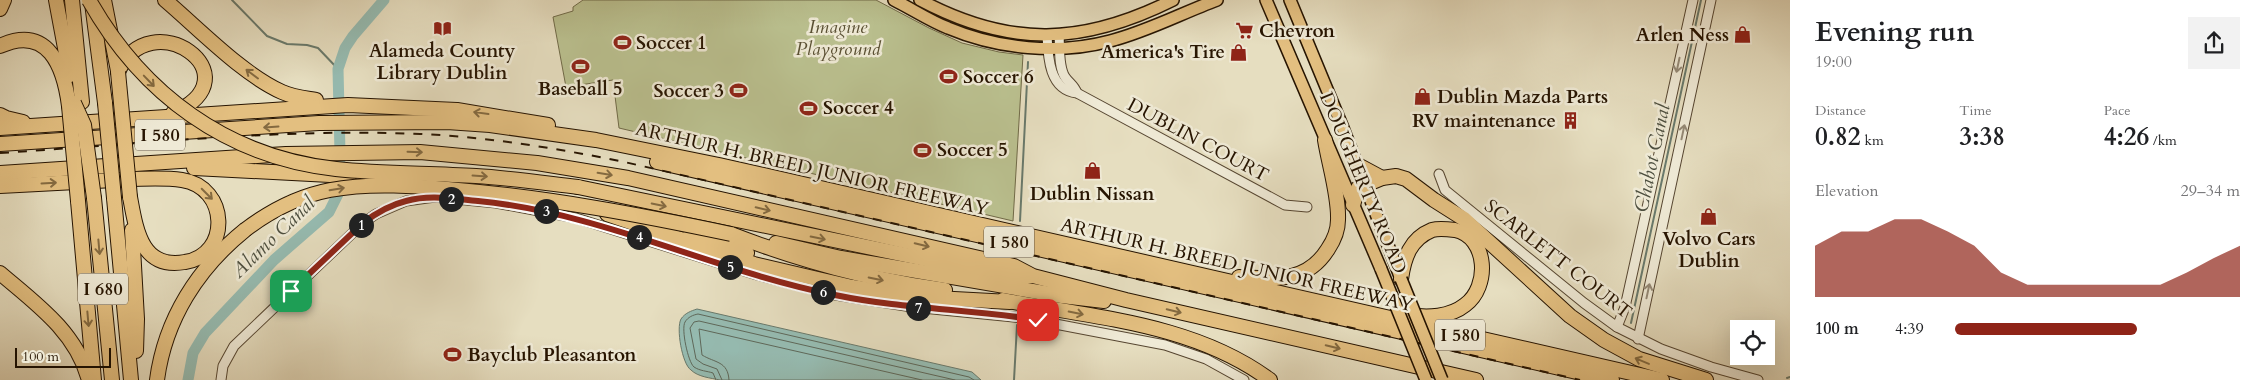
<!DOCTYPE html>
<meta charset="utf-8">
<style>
:root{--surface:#fff;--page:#f2f2f2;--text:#202124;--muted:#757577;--accent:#8f2418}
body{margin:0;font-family:Cardo,serif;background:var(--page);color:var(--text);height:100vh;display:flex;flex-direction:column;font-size:19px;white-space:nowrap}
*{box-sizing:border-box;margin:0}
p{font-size:16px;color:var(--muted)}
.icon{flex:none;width:28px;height:28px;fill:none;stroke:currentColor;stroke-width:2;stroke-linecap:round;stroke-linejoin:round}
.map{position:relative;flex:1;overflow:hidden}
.details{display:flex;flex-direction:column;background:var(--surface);width:475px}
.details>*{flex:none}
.controls{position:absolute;left:1730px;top:320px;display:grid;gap:10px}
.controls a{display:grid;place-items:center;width:45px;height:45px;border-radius:0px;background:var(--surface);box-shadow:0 5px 20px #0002;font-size:25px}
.scale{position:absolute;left:15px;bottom:12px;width:96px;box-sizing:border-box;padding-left:5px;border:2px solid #261401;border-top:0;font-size:14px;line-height:18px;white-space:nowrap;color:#261401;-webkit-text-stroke:4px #efead6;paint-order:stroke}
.pin{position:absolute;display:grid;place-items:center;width:42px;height:42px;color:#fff;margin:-21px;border-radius:10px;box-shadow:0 2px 8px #0006}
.km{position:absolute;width:25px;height:25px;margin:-12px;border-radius:50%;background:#222;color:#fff;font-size:14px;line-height:25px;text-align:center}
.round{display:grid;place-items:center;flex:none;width:52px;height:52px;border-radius:0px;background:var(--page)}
.overview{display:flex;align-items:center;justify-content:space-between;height:85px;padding:0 25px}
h1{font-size:28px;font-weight:700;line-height:38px}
.figures{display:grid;grid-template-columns:repeat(3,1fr);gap:8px;height:85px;padding:5px 25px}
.figures div{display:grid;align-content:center}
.figures b{font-size:25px;font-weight:700}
.figures small{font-size:14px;font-weight:400}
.figures p{font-size:14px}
.chart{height:140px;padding:10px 25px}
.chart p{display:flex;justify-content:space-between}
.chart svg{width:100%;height:90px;margin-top:5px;fill:var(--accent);opacity:.7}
ul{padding:0 25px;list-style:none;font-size:16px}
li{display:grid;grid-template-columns:80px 60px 1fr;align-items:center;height:38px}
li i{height:12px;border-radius:6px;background:var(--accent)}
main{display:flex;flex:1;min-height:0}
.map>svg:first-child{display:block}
.green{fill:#bac08f;stroke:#706a48}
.water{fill:#96bcb2;stroke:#69796b}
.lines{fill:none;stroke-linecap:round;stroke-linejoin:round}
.shore{stroke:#5e685a;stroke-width:1}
.stream{stroke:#69796b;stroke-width:2}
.river{stroke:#96bcb2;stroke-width:11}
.minor-casing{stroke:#564631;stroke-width:11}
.major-casing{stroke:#261401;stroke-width:14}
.highway-casing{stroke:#261401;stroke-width:16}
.minor{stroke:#efead6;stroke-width:9}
.major{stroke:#e3bf80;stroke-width:11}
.highway{stroke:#e3bf80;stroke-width:14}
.rail{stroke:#261401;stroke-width:2;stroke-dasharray:9 9;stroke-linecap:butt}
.major-bridge-casing{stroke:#261401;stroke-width:14;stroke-linecap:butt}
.highway-bridge-casing{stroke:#261401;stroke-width:16;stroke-linecap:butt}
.major-bridge{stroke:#e3bf80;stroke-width:11}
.highway-bridge{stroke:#e3bf80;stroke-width:14}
.oneway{stroke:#958a76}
.oneway2{stroke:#846a40}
.route-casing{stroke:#fff;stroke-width:10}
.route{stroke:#8f2418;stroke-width:6}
.labels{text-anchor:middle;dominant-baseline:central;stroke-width:5;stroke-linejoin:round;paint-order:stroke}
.shield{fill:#efead6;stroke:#625441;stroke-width:1}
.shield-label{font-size:18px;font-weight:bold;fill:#261401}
.park-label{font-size:19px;font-style:italic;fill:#5a5033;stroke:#efead6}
.poi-label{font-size:19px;font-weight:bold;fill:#261401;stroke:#efead6;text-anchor:start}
.street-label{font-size:19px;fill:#261401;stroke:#efead6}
.water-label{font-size:20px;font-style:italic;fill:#4d4f3f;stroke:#efead6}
</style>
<main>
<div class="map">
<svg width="1790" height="380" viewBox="0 0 1790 380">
<rect width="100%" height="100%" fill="#e6dec0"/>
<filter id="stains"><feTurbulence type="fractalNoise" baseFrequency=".004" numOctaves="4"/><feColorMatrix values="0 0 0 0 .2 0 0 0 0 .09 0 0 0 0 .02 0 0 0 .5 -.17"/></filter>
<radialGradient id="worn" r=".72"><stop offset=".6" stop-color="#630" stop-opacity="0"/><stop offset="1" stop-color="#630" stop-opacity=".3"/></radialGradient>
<path class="green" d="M583,0H876L929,28L962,43L999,52L1023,55L1013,221L619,128L613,80L566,87L553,17L573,11V7Z"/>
<path class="water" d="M697,309L972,372L981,380H720C711,378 698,377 691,370C682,364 676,328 681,319C685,313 691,311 697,309Z"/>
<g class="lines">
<g class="shore">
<path d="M716,380L713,373C707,371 700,371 694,367C688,362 681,329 685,322C688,317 693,315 698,314L969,377L974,380"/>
<path d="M722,380L717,369L703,364L696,359L690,328L694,322L699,321L955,380"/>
<path d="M729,380C728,361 715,363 702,355L699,329L922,380"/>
</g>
<g class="stream">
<path d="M232,0L267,36L287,44L307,45L318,48L338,69"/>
<path d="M1020,221L1028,62"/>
<path d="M1631,323L1701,0"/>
<path d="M1787,378L1790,377"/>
<path d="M1014,380L1017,325"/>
</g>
<path class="river" d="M188,380L193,353L205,333L274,260L329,212L338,194L340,153L338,69L345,48L353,36L384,0"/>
<defs>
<g id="minor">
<path d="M1047,35C1048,57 1049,90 1077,93L1285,205L1307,207"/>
<path d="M1059,35C1060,47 1058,66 1065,77C1069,83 1074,85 1077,93"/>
<path d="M1439,174L1445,190L1584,303L1617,327L1661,349L1711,367L1758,380"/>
<path d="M1617,327L1625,307L1693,0"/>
<path d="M1638,339L1711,0"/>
<path d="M221,380L223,366L234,346L363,223L376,214L406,201L435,197L496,203L576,218L757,275L835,295L912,307L1024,318L1165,345L1206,359L1244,380"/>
</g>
<g id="major">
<path d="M894,0C912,9 930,21 948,28C998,49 1058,55 1110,41C1146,32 1182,13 1217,0"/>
<path d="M920,0C1010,48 1083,45 1173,0"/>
<path d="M1266,0L1381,269"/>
<path d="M1290,0L1343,128L1401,279"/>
</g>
<g id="highway">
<path d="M56,0L70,75"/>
<path d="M72,0L82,102"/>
<path d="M104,0L118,71"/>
<path d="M165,0C199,29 242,74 282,92C293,97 304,98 316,100"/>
<path d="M92,3L105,103"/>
<path d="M0,9L4,0"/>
<path d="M0,46C48,24 64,67 69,106"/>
<path d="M118,72C150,0 258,76 173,113"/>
<path d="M0,115L6,118L23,122"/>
<path d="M0,128L348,105L457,110L548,125"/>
<path d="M0,144L319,123L447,122L490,125L596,140L719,165L1662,380"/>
<path d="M657,162L1612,380"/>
<path d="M1356,164L1382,178"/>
<path d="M194,168L349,176"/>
<path d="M0,173L286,154L420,152L537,163L628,178L1014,266L1033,276L1126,300L1476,380"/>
<path d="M0,186C38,184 76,182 114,180C136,179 160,177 182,180C229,187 231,255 185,262C141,270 136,229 130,197"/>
<path d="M578,187L1012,277L1032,276"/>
<path d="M94,198L112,380"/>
<path d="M114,198L131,380"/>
<path d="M78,201L94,380"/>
<path d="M1353,205L1358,188L1382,178L1396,176L1406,179L1434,200L1464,219L1570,316L1604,340L1639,359L1706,380"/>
<path d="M607,214L754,264L852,287L917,297L1010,302"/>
<path d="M132,230L137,319L136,351"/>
<path d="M690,230L747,253"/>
<path d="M731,234C801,261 871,280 945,290"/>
<path d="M776,243L841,258L1062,296L1104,301"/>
<path d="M0,273C35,303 75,331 88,377"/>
<path d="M1239,277C1275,279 1307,283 1328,249C1334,240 1338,231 1338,220C1339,196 1329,165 1325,140"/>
<path d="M1401,279C1404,258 1410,239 1432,230C1439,228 1447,229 1455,230C1488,237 1490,287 1465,305C1450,317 1427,318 1410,315"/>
<path d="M1003,300C1094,318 1193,323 1270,380"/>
<path d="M157,380C165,319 198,268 245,230"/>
</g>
</defs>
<use href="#minor" class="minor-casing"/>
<use href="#major" class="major-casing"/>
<use href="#highway" class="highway-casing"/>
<use href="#minor" class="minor"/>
<use href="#major" class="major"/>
<use href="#highway" class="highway"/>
<path class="rail" d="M0,153C140,144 281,128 421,134C488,137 554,148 620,161L1580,380"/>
<defs>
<g id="major-bridge">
<path d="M1381,269L1426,380"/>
<path d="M1401,279L1442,380"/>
</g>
<g id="highway-bridge">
<path d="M89,0C142,94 227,157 336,169C382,174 429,173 476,176C510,178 544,183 578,187"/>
<path d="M118,72L130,197"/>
<path d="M74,103L84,125L94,198"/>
<path d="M105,103L114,198"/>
<path d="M69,106L78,201"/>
<path d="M245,230C270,211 299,196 330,190C372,182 416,186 458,190C551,198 641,215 731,234"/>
</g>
</defs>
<use href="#major-bridge" class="major-bridge-casing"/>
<use href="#highway-bridge" class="highway-bridge-casing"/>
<use href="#major-bridge" class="major-bridge"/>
<use href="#highway-bridge" class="highway-bridge"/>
</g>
<defs><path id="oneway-shaft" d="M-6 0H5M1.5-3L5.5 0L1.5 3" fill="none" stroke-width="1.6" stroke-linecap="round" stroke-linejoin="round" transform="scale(1.25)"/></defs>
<g class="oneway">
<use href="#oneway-shaft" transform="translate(1678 65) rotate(102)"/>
<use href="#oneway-shaft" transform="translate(1683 132) rotate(-78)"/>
<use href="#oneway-shaft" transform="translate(1648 291) rotate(-78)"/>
</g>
<g class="oneway2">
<use href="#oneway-shaft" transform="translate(252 74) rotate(-143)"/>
<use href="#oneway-shaft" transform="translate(149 81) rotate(46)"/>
<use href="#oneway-shaft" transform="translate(481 113) rotate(-172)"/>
<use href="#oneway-shaft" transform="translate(271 127) rotate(176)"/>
<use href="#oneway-shaft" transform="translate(415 152) rotate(2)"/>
<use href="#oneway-shaft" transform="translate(605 174) rotate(9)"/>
<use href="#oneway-shaft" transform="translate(480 176) rotate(4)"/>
<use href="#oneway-shaft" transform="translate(49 183) rotate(-3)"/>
<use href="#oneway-shaft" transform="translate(337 189) rotate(-9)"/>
<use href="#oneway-shaft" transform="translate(207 194) rotate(45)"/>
<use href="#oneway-shaft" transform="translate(659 205) rotate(12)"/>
<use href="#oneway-shaft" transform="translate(763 209) rotate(13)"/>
<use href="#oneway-shaft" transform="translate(818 238) rotate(11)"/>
<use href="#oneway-shaft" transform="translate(922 245) rotate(13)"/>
<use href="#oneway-shaft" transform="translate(99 247) rotate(85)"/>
<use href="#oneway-shaft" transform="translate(876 279) rotate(12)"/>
<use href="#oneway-shaft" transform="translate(1174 311) rotate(13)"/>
<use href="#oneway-shaft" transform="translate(1076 313) rotate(11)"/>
<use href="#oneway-shaft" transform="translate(88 319) rotate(85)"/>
<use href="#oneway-shaft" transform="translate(1333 347) rotate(13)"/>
<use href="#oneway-shaft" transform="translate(1642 361) rotate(-157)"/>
</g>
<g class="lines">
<defs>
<path id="route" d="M291,291L363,223C376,213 390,205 406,201C430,194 454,199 478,201C602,213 714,271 835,295C902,309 970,309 1038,320"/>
</defs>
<use href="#route" class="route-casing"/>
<use href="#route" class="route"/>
</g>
<defs>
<symbol id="library-bare" viewBox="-9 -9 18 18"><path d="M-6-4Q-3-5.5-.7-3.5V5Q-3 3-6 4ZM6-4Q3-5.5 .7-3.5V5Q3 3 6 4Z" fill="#8f2418" stroke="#efead6" stroke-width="2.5" paint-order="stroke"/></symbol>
<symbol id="supermarket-bare" viewBox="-9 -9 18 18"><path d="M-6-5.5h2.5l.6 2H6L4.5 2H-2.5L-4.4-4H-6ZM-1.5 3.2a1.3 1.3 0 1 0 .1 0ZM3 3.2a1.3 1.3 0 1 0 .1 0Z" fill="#8f2418" stroke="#efead6" stroke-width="2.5" paint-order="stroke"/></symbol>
<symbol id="shop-bare" viewBox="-9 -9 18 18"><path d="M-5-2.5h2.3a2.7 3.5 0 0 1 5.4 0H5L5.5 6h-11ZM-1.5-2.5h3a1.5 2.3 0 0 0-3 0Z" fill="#8f2418" stroke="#efead6" stroke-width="2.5" paint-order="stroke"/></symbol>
<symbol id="stadium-bare" viewBox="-9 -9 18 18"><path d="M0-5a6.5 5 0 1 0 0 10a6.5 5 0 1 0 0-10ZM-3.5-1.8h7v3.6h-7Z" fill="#8f2418" stroke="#efead6" stroke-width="2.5" paint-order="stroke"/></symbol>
<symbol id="building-bare" viewBox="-9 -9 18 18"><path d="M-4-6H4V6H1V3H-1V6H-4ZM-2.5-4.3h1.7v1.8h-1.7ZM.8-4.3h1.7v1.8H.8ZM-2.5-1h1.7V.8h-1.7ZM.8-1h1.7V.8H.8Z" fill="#8f2418" stroke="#efead6" stroke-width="2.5" paint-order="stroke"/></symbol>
</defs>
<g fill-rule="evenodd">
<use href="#library-bare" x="430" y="16" width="25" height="25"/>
<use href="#supermarket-bare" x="1232" y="18" width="25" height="25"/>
<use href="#shop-bare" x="1730" y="22" width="25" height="25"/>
<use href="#stadium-bare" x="610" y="30" width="25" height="25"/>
<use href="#shop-bare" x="1226" y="40" width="25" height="25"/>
<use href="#stadium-bare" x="568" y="54" width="25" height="25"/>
<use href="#stadium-bare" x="936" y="64" width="25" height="25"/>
<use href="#stadium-bare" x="726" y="78" width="25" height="25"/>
<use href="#shop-bare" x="1410" y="84" width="25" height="25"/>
<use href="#stadium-bare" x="796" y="96" width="25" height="25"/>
<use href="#building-bare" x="1558" y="108" width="25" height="25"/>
<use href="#stadium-bare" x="910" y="138" width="25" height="25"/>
<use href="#shop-bare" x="1080" y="158" width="25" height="25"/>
<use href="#shop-bare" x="1696" y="204" width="25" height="25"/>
<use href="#stadium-bare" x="440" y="342" width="25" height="25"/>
</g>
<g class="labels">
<g class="shield">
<rect x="135" y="119.5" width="50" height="31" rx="4"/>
<rect x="984" y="226.5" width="50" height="31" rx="4"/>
<rect x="78" y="273.5" width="50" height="31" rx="4"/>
<rect x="1435" y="319.5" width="50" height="31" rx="4"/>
</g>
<g class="shield-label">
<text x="160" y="135">I 580</text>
<text x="1009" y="242">I 580</text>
<text x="103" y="289">I 680</text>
<text x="1460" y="335">I 580</text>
</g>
<g class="park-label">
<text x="838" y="27">Imagine<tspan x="838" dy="22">Playground</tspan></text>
</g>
<g class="poi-label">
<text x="1259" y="31">Chevron</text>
<text x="1729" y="35" text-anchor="end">Arlen Ness</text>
<text x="636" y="43">Soccer 1</text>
<text x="442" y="51" text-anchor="middle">Alameda County<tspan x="442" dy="22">Library Dublin</tspan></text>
<text x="1225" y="52" text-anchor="end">America's Tire</text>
<text x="963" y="77">Soccer 6</text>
<text x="580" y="89" text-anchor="middle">Baseball 5</text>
<text x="724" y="91" text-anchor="end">Soccer 3</text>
<text x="1437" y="97">Dublin Mazda Parts</text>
<text x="823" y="108">Soccer 4</text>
<text x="1556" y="121" text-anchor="end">RV maintenance</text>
<text x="937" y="150">Soccer 5</text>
<text x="1092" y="194" text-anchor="middle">Dublin Nissan</text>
<text x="1709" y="239" text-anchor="middle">Volvo Cars<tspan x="1709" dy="22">Dublin</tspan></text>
<text x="467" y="355">Bayclub Pleasanton</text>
</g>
<g class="street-label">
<text transform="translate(1198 140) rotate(28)">DUBLIN COURT</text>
<text transform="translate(812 169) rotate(13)">ARTHUR H. BREED JUNIOR FREEWAY</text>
<text transform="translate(1363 183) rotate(67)">DOUGHERTY ROAD</text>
<text transform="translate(1558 259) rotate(38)">SCARLETT COURT</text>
<text transform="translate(1237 265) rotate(13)">ARTHUR H. BREED JUNIOR FREEWAY</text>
</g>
<g class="water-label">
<text transform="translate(1652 158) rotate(-78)">Chabot Canal</text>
<text transform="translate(273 237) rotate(-44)">Alamo Canal</text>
</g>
</g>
<rect width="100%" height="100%" filter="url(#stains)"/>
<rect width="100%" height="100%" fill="url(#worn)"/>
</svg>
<div class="controls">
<a><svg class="icon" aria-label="locate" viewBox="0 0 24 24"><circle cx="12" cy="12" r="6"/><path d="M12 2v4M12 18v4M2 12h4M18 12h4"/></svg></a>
</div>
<div class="scale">100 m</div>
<div class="pin" style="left:291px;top:291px;background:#1e9e55"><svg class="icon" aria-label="arrive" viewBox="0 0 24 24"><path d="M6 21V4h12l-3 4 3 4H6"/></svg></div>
<div class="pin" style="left:1038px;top:320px;background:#d93025"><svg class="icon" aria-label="check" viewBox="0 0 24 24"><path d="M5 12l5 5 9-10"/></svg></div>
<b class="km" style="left:361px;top:225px">1</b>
<b class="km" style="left:451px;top:199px">2</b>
<b class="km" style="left:546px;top:211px">3</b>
<b class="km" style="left:639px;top:237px">4</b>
<b class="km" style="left:730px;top:267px">5</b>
<b class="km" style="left:823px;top:292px">6</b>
<b class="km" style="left:918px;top:308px">7</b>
</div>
<section class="details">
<div class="overview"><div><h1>Evening run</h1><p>19:00</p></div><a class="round"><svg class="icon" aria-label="share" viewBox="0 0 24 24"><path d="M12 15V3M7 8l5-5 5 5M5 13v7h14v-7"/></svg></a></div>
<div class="figures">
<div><p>Distance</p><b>0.82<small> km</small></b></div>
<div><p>Time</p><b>3:38</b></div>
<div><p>Pace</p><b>4:26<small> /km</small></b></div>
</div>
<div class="chart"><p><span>Elevation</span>29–34 m</p>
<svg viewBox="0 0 160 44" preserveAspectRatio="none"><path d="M0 44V19L10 12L20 12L30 6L40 6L50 12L60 19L70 32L80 38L90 38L100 38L110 38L120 38L130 38L140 32L150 25L160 19V44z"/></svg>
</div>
<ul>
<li><b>100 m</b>4:39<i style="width:64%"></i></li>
</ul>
</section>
</main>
